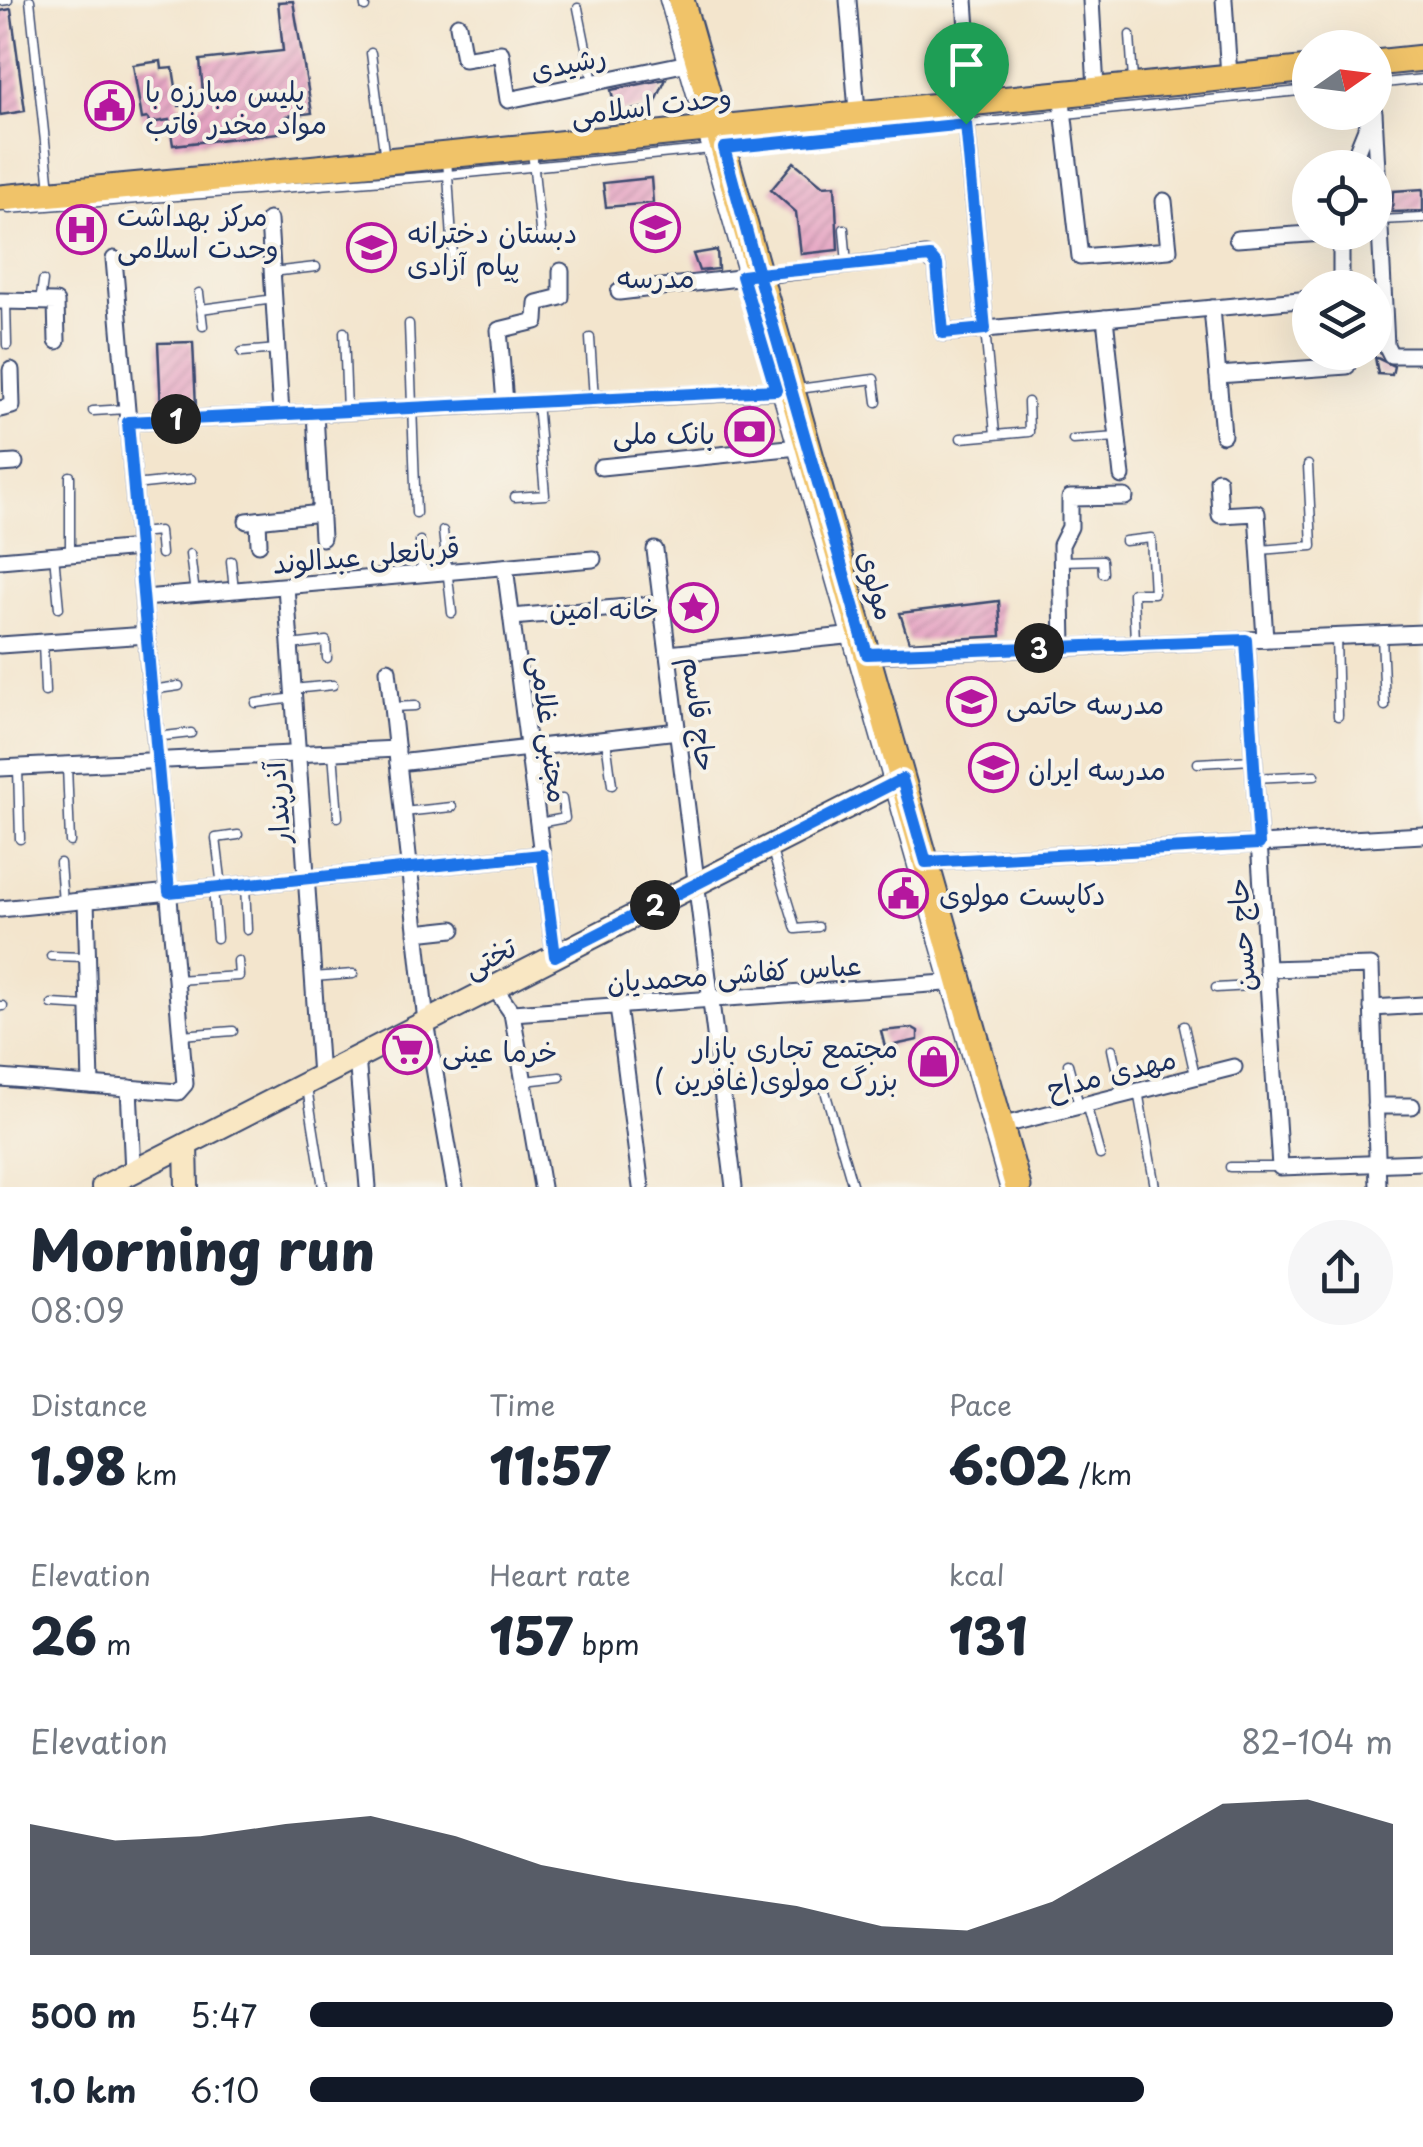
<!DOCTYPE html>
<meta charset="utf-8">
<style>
:root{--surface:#fff;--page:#f6f6f7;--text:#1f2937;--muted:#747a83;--accent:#111827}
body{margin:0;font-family:"Playpen Sans","Playpen Sans Arabic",sans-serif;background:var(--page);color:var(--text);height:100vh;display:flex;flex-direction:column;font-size:38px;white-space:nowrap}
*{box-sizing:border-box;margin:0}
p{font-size:32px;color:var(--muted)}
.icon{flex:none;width:55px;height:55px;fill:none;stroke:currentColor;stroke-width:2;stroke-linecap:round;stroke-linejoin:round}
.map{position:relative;height:1187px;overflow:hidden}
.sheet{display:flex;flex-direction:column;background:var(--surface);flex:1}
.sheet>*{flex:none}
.needle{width:65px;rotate:76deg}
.buttons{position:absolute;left:1292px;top:30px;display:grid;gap:20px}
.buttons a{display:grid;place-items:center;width:100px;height:100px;border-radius:50%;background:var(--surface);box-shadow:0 10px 40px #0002;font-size:50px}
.pin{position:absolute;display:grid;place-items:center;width:85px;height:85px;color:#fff;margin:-102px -42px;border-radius:50% 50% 50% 0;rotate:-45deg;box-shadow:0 0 10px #0007}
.pin .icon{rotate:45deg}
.km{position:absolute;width:50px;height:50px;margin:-25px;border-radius:50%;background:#222;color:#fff;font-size:28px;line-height:50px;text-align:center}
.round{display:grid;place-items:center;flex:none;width:105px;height:105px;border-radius:52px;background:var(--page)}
.summary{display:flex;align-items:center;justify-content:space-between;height:170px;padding:0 30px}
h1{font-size:55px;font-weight:800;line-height:75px}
.stats{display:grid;grid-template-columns:repeat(3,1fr);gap:15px;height:170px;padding:10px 30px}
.stats div{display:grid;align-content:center}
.stats b{font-size:50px;font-weight:800}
.stats small{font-size:28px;font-weight:400}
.stats p{font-size:28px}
.chart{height:280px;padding:20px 30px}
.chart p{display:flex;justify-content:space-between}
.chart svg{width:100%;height:180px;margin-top:10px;fill:var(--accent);opacity:.7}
ul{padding:0 30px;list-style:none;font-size:32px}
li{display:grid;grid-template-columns:160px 120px 1fr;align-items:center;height:75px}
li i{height:25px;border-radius:12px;background:var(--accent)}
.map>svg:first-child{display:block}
.building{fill:url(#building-hatch)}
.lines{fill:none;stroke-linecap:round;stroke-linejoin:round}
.lane-casing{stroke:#3b4a6f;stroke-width:11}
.street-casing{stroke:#3b4a6f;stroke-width:19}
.secondary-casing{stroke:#3b4a6f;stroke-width:26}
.primary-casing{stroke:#3b4a6f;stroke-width:29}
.lane{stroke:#fff;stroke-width:8}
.street{stroke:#fff;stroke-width:15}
.secondary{stroke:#f9e7c3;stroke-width:22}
.primary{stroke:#f0c369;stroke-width:25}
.route-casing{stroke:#fff;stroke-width:20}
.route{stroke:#1a73e8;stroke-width:12}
.labels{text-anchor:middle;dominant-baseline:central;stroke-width:8;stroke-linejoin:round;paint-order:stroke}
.street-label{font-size:28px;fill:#1b2f5e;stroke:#f7f3e8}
.poi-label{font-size:28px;fill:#1b2f5e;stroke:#f7f3e8;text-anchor:start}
</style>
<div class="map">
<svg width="1423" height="1187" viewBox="0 0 1423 1187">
<defs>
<pattern id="building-hatch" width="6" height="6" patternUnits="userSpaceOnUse" patternTransform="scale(2.5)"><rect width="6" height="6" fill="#e6a4c3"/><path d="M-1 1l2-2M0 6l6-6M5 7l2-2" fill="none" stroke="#ba86a2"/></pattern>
</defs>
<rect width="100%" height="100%" fill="#f7f3e8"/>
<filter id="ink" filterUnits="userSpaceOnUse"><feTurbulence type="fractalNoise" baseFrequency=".01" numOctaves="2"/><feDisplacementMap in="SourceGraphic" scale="20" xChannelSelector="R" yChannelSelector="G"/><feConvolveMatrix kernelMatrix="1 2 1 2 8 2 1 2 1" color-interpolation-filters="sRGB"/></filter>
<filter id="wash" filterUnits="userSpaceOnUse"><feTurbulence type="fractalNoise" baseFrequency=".0048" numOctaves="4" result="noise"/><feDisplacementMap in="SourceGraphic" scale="40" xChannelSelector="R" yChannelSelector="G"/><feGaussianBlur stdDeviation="2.25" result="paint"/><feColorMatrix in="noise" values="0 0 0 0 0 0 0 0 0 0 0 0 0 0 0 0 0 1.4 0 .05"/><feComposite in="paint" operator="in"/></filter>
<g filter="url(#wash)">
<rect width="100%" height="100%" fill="#f3e5cd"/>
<g id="blocks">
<g class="building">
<path d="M293,1L312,113L286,116L288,132L173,145L169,120L149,123L148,118L142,119L133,65L161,61L162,69L173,68L179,106L204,104L200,60L283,51L278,2Z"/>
<path d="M11,9L25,111L0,115V11Z"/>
<path d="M666,79L654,106L616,113L611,90Z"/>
<path d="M794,162L823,186L835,185L838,250L801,254L796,212L771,190Z"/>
<path d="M651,178L653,203L606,207L603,183Z"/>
<path d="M1423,189V211L1392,212L1393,191Z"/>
<path d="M717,250L718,269L699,271L693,254Z"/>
<path d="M193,342L196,407L161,409L158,343Z"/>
<path d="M1375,357L1394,366L1392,375L1378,374Z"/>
<path d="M762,420L766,438L737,442L734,426Z"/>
<path d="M999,601L1001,636L909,642L900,613Z"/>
<path d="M913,1028L918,1031V1040L885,1047L881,1031Z"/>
</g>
</g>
</g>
<g filter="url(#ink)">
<use href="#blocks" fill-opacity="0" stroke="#3b4a6f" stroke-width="2.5"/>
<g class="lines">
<defs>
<g id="lane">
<path d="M30,0L50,189"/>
<path d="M364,0L365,7"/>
<path d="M664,0L1004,1187"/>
<path d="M0,1L8,0"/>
<path d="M578,8L593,82"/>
<path d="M1130,35L1133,81"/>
<path d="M371,53L385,159"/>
<path d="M1375,84L1423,79"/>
<path d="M532,150L541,240"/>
<path d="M447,158L454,273"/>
<path d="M9,209L448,175L1310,90"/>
<path d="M1379,220L1423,218"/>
<path d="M844,229L847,264"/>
<path d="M272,272L316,267"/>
<path d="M199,293L203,326"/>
<path d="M6,301L7,345"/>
<path d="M40,302L43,281"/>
<path d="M201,309L274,299"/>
<path d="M409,324L416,513"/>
<path d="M985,329L995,434"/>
<path d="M344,332L347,411"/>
<path d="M590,338L594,399"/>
<path d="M242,352L277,349"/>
<path d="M798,389L874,379L877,402"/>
<path d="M93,411L127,409"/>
<path d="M961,438L1029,432L1028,402"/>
<path d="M1073,440L1118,437"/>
<path d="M70,476V554"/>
<path d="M134,485L191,479"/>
<path d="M515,497L545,495L537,402"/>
<path d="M443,531L452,613"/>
<path d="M138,533L159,531L161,554"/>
<path d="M420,541L422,574"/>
<path d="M1125,541L1151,538L1154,593H1133L1135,642"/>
<path d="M1259,550L1312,546L1308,465"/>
<path d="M190,554L195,594"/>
<path d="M54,555L59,608"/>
<path d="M231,561L234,590"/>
<path d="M1061,561L1102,560L1103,573"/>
<path d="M1382,636L1385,706"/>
<path d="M1336,637L1338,716"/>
<path d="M43,642L45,692"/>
<path d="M290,645L326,641L327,658"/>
<path d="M293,689L333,685"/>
<path d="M151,690L179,686"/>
<path d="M256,703L294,698"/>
<path d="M392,707L415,706"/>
<path d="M155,737L191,733"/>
<path d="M606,740L612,785"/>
<path d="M333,752L338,817"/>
<path d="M1198,763L1253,760"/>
<path d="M67,766L70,842"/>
<path d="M18,769L20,839"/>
<path d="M1255,778L1315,775"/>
<path d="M403,812L452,807"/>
<path d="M539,823L565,818L562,799"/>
<path d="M772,851L796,929L818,927"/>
<path d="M60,863L63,903"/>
<path d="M245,885L247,930"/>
<path d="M222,887L216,838L238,835"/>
<path d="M213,888L217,938"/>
<path d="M51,956L86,957"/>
<path d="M313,977L353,974"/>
<path d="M176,980L239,976L238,961"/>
<path d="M1216,988L1268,985"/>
<path d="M52,1004L87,1006"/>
<path d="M0,1006H3"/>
<path d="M1184,1026L1195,1075"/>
<path d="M181,1035L233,1031"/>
<path d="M1112,1049L1122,1095"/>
<path d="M1068,1064L1079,1105"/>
<path d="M525,1081L560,1077"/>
<path d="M307,1088L323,1187"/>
<path d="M825,1091L853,1187"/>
<path d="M1138,1091L1155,1187"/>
<path d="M1086,1104L1100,1155"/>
<path d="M1230,1167H1280"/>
</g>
<g id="street">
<path d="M848,0L857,111"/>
<path d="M965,0L972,101"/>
<path d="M1091,0L1096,89"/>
<path d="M1224,0L1229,76"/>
<path d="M458,25L464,59L501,53L508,100L698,61"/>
<path d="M1061,92L1080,257L1169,250L1164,201"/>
<path d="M964,102L985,329"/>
<path d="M1374,112L1386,345L1391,355H1423"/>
<path d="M1350,168L1371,116"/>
<path d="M269,220L281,414"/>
<path d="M1341,232V288"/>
<path d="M1237,239L1338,232"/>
<path d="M619,292L926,256L937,265L943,333L1310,299"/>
<path d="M0,301L56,302L57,341"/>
<path d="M1212,308L1223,435"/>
<path d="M1105,318L1122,476"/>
<path d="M1218,375L1347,366L1346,352"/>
<path d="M505,403L499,330L536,321L537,303L561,297V271"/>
<path d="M0,409L12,406L11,370"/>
<path d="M315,413L322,538"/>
<path d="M128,422L792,390"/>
<path d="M0,464L15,463"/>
<path d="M601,467L808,446"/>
<path d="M1218,480L1220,515L1257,513L1265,639"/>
<path d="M258,520L259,544"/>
<path d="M247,521L321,513"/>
<path d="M655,550L734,1187"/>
<path d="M0,560L139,548"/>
<path d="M505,567L555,956"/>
<path d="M286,586L320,1076"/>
<path d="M144,598L593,559"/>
<path d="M512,617L662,604"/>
<path d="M1246,640L1280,1167L1423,1162"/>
<path d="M0,645L147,635"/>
<path d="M1063,647L1061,545L1070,527V498L1125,497"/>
<path d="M668,654L846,636"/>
<path d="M867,655L1423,633"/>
<path d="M388,670L426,1022L455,1187"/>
<path d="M398,763L678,731"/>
<path d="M0,768L397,749"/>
<path d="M926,862L1423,835"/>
<path d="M86,900L91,1085"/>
<path d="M0,909L542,855"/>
<path d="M416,933L453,929"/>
<path d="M1267,969L1371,966L1378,1187"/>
<path d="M494,987L512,1013L542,1187"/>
<path d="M618,1006L641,1187"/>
<path d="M1372,1008L1423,1005"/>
<path d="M512,1013L960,982"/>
<path d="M357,1057L368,1187"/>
<path d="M0,1078L178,1092L185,1084L114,259"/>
<path d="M129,1088L133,1172"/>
<path d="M1375,1106H1412"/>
<path d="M1000,1126L1234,1067"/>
</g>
<g id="secondary">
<path d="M186,1145L187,1187"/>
<path d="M103,1187L902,779"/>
</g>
<g id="primary">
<path d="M681,0L1018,1187"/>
<path d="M1375,63L1423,58"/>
<path d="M0,198C437,159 873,110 1310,69"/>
</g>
</defs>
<use href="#lane" class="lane-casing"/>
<use href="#street" class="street-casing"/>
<use href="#secondary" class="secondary-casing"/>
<use href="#primary" class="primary-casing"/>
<use href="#lane" class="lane"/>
<use href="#street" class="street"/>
<use href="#secondary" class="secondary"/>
<use href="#primary" class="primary"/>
</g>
</g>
<g class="lines" filter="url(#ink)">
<defs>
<path id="route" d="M966,124L724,148L758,274L742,276L776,390L128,422L169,892L542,855L555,956L902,779L926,862L1259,844L1246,640L867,654L758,274L930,257L937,265L943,333L985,329L966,124"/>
</defs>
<use href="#route" class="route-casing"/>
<use href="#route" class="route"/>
</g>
<defs>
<symbol id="civic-ring" viewBox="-11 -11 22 22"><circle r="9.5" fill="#f7f3e8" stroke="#b5179e" stroke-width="1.5"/><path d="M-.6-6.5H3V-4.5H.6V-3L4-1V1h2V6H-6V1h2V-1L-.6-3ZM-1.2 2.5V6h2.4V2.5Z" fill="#b5179e"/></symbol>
<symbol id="school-ring" viewBox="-11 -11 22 22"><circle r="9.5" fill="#f7f3e8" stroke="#b5179e" stroke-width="1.5"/><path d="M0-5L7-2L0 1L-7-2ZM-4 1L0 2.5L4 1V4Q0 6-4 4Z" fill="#b5179e"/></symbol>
<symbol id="hospital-ring" viewBox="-11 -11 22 22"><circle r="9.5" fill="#f7f3e8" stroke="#b5179e" stroke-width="1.5"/><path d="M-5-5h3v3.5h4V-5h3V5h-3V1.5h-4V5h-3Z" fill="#b5179e"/></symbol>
<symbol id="bank-ring" viewBox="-11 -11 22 22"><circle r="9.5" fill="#f7f3e8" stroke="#b5179e" stroke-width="1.5"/><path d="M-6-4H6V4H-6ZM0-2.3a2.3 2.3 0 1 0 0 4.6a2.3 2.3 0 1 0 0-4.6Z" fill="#b5179e"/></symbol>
<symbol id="sight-ring" viewBox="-11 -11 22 22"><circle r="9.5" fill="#f7f3e8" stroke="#b5179e" stroke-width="1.5"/><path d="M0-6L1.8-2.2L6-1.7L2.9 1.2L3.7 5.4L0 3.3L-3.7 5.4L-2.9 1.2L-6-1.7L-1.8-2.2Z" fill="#b5179e"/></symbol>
<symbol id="supermarket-ring" viewBox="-11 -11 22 22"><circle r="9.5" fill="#f7f3e8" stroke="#b5179e" stroke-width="1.5"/><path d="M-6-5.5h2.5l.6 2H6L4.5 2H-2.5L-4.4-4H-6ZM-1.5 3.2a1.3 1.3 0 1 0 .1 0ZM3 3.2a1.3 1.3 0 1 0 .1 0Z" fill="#b5179e"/></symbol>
<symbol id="shop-ring" viewBox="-11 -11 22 22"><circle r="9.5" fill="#f7f3e8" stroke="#b5179e" stroke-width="1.5"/><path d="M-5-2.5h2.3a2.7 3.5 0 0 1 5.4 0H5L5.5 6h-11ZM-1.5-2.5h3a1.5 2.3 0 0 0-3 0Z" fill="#b5179e"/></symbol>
</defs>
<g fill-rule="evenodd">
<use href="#civic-ring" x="82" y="78" width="55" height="55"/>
<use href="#school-ring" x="628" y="200" width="55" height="55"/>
<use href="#hospital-ring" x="54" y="202" width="55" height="55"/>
<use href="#school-ring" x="344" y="220" width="55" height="55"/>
<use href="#bank-ring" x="722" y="404" width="55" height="55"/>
<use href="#sight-ring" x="666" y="580" width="55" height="55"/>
<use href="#school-ring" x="944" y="674" width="55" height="55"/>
<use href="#school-ring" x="966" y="740" width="55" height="55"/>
<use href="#civic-ring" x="876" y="866" width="55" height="55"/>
<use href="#supermarket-ring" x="380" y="1022" width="55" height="55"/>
<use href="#shop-ring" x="906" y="1034" width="55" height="55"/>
</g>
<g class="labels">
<g class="street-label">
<text transform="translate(568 62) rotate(-12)">رشیدی</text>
<text transform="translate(651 104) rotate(-7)">وحدت اسلامی</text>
<text transform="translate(366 554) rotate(-5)">قربانعلی عبدالوند</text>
<text transform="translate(878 585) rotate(74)">مولوی</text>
<text transform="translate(701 714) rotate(83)">حاج قاسم</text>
<text transform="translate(551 729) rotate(83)">مجتبی غلامی</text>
<text transform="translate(276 803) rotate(-94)">آذرپندار</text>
<text transform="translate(1240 935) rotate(-94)">حاج حسن</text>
<text transform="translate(489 956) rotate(-27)">تختی</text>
<text transform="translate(734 972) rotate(-4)">عباس کفاشی محمدیان</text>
<text transform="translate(1111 1072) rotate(-14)">مهدی مداح</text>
</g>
<g class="poi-label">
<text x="145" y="90">پلیس مبارزه با<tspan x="145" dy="32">مواد مخدر فاتب</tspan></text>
<text x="117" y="214">مرکز بهداشت<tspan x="117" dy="32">وحدت اسلامی</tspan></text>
<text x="407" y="231">دبستان دخترانه<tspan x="407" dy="32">پیام آزادی</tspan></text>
<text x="656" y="276" text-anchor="middle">مدرسه</text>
<text x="715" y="432" text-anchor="end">بانک ملی</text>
<text x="659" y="607" text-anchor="end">خانه امین</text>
<text x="1006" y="702">مدرسه حاتمی</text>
<text x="1028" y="768">مدرسه ایران</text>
<text x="939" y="893">دکاپست مولوی</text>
<text x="898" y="1046" text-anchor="end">مجتمع تجاری بازار<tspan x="898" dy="32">بزرگ مولوی(غافرین )</tspan></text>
<text x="442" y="1050">خرما عینی</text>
</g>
</g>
</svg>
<div class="buttons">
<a><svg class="needle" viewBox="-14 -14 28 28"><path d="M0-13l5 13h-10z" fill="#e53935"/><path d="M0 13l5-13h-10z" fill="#747a83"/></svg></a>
<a><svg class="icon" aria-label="locate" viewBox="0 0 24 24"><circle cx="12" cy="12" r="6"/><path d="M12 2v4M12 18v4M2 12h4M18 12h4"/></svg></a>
<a><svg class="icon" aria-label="layers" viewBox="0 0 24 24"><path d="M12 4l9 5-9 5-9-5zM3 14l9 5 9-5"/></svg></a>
</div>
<div class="pin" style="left:966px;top:124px;background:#1e9e55"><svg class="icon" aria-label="arrive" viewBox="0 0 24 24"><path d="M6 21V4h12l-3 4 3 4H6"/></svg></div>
<b class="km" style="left:176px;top:419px">1</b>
<b class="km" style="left:655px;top:905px">2</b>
<b class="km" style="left:1039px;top:648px">3</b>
</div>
<section class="sheet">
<div class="summary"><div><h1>Morning run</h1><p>08:09</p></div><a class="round"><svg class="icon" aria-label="share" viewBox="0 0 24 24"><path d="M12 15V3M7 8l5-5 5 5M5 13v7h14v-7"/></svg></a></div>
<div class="stats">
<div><p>Distance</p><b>1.98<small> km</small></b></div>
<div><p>Time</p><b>11:57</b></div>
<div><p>Pace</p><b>6:02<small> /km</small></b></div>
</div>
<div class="stats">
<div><p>Elevation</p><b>26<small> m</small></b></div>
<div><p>Heart rate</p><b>157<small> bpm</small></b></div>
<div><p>kcal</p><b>131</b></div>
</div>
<div class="chart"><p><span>Elevation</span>82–104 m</p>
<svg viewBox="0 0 160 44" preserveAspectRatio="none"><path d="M0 44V12L10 16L20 15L30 12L40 10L50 15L60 22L70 26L80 29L90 32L100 37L110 38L120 31L130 19L140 7L150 6L160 12V44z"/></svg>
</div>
<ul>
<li><b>500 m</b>5:47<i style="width:100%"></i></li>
<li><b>1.0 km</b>6:10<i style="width:77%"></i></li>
</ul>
</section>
